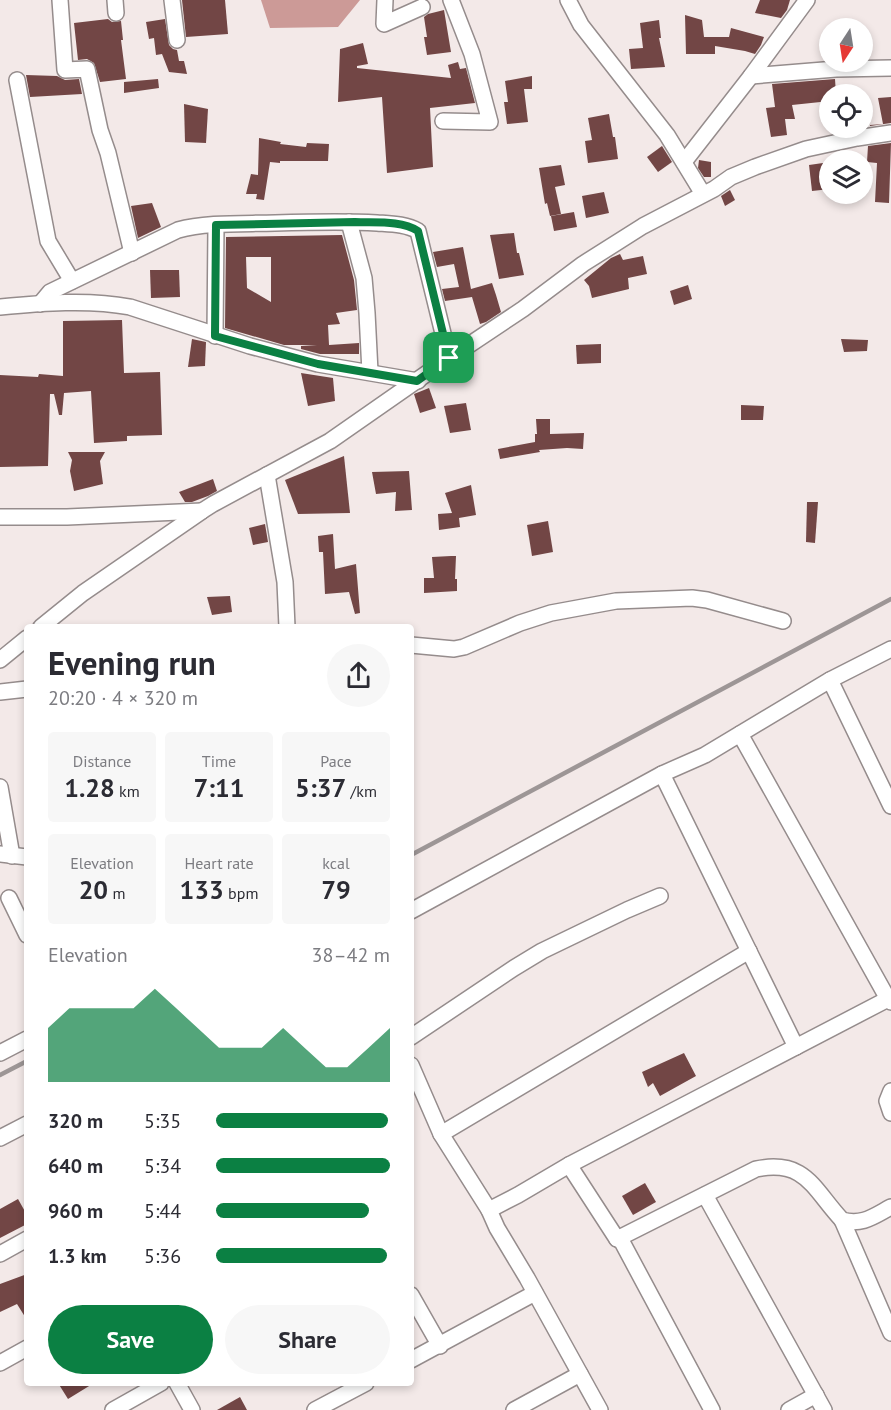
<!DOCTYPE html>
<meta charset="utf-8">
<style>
:root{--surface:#fff;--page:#f7f7f7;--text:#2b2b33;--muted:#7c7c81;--accent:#0b8043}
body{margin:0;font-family:"PT Sans",sans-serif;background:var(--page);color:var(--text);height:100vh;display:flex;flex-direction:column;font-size:22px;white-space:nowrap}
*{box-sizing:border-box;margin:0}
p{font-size:20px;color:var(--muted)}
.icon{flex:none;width:33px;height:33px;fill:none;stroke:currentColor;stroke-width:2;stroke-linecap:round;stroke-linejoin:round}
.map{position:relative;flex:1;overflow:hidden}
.drawer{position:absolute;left:24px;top:624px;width:390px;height:762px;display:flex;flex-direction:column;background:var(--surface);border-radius:6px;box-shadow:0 3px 9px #0003}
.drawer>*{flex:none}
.needle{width:39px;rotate:192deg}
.buttons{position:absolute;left:819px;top:18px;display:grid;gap:12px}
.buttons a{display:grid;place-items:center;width:54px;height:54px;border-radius:50%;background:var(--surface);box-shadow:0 3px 9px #0003;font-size:30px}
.pin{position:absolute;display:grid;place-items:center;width:51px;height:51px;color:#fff;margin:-26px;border-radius:12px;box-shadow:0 3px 9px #0006}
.round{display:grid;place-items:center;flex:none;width:63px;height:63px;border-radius:32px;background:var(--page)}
.summary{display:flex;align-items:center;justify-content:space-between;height:102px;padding:0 24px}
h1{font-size:33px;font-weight:700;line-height:45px}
.figures{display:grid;grid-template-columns:repeat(3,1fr);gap:9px;height:102px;padding:6px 24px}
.figures div{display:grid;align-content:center;border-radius:6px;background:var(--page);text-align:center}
.figures b{font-size:26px;font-weight:700}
.figures small{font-size:16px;font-weight:400}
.figures p{font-size:16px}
.chart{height:168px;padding:12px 24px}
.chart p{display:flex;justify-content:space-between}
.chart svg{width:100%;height:108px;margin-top:6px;fill:var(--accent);opacity:.7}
.primary-button{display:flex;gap:12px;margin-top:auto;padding:12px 24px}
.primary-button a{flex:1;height:69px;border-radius:36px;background:var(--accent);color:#fff;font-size:24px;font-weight:700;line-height:69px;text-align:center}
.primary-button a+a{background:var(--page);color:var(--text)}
ul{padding:0 24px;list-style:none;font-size:20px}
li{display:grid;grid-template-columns:96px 72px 1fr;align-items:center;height:45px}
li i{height:15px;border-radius:8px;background:var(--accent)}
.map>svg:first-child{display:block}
.water{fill:#cc9a97}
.building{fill:#724645;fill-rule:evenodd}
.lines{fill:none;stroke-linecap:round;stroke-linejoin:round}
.minor-casing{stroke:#958c8c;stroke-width:18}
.minor{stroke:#fff;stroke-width:15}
.rail{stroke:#9d9696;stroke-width:4.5}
.route-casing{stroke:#fff;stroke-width:12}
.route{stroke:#0b8043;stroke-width:8}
</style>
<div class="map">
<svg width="891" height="1410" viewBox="0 0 891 1410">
<rect width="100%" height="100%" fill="#f3e9e8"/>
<path class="water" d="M261,0H360L338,27L270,28Z"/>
<g class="building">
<path d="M182,0H225L228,34L186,37Z"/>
<path d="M760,0H790L787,10L781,18L755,13Z"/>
<path d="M444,10L451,52L427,55L424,37H427L424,17L428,14Z"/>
<path d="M685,15L702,20L704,37H729L731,28L764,37L761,45L755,54L745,51L715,46V54H686Z"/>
<path d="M108,19L112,22L121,21L123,40H121L126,79L100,82L94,63L87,59L78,60L74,23Z"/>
<path d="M165,19L169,45L173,49L177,50L179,61H184L187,74L169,72L162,54L156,55L154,38L149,39L146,22Z"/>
<path d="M659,20L661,38H659L665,67L631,69L629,49L643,48L640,23Z"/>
<path d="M363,43L368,64L357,66V68L451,78L448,65L458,62L460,69L466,68L475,103L430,108L433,167L387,173L382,97L338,102L340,49Z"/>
<path d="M26,75L57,76L65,80L79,79L82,94L30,97Z"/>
<path d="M532,76V89H524L528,122L507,124L504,102H508L505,81Z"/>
<path d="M158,79L159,88L124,93V82Z"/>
<path d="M835,79L836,94H830V101L792,105L795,119H785L787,135L771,137L766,108L775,107L772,84Z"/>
<path d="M891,97V123L870,126V125L883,124L878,98Z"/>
<path d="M184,104L208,109L206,143L185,142Z"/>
<path d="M609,114L613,137H615L618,159L588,163L585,141L592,140L588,118Z"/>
<path d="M259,138L281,142L280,144L306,147L307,143L329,144L328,161H280V163L270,162L264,200L256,199L257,194H246L251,174L258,175Z"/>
<path d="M891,143L889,203L875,202L877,163L867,162L868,146Z"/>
<path d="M662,146L672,162L658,172L647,157Z"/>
<path d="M699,160L711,162V177H704L698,168Z"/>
<path d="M830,162V189L812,191L809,165Z"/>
<path d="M561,165L565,185L555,187L561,214L550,216L547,203L545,204L539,168Z"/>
<path d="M730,190L735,200L725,206L721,196Z"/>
<path d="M604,192L609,213L586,218L582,196Z"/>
<path d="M152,203L161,227L138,238L131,206Z"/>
<path d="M574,212L577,227L554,231L551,216Z"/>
<path d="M514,233L517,253H519L524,275L499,279L490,235Z"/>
<path d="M342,235L354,280L357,310L336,313L340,324L328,325L329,345L359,343V354H320L301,349V346L317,345H284L225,328L226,237ZM246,257H271V302L247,288Z"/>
<path d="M463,247L471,289L492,283L496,295L501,312L486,322L480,324L472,297L445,301L442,289L459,287L454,264L437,267L433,252Z"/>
<path d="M620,254L623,260L643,256L647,274L628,278L629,289L592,298L589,286L584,280L611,258Z"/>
<path d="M150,270H179L180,297L151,298Z"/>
<path d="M688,285L692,299L674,305L670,291Z"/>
<path d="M122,320L124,373L160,372L162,435L127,436V441L94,443L91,391L64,393L62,415H59L54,394H50L48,466L0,467V375L38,377L39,374L63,376V321Z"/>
<path d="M192,339L206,342L205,366L188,367Z"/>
<path d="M841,339L868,340L867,351L844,352Z"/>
<path d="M601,344V363L577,364L576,345Z"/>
<path d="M301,373L333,378L335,401L308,406Z"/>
<path d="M429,388L436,408L420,413L414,394Z"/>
<path d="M466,403L471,430L450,433L444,406Z"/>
<path d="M741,405L764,406L763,420H741Z"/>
<path d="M536,419H550V434L584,433L583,449L567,448L539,450L540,452L500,459L498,449L535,442V434H537Z"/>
<path d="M68,452H105L100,461L103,484L74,491L70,471L72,460Z"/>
<path d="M344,456L350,513L298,514L285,480Z"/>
<path d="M409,471L412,510L395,511L396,492L376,494L372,472Z"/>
<path d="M213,479L217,491L208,496L192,502H185L179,492Z"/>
<path d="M471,485L476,515L459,518L460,527L439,530L438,514L452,513L445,493Z"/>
<path d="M807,502H818L815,543L806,542Z"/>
<path d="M548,521L553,552L532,556L527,525Z"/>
<path d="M265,524L268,542L253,545L249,528Z"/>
<path d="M333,534L335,569L356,564L360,613L355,614L349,592L325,594L323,552H319L318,536Z"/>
<path d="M451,556H456L455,579H457V591L424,593V578H434L432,557Z"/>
<path d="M230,596L232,612L212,615L207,597Z"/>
<path d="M684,1053L696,1076L660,1096L653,1083L648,1087L642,1072Z"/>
<path d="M645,1183L656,1202L633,1215L622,1196Z"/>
<path d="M18,1199L27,1215V1224L0,1238V1209Z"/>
<path d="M27,1274V1320L17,1304L0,1312V1284Z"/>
<path d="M58,1383H94L68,1399Z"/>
<path d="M240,1397L247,1410H217Z"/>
</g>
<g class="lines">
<defs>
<g id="minor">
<path d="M60,0L65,70L87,69L100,130L108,153L132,253"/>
<path d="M115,0L116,13"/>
<path d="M172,0L177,40"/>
<path d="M385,0L384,24L422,7"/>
<path d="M568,0L581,25L667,135L703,194"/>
<path d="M751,76L836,69L891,68"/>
<path d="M17,80L48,241L72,281"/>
<path d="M443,121L490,122L472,54L451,0"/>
<path d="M684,162L751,76L807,0"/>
<path d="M349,222L364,278L367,313L370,372"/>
<path d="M40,304L50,292L178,230C206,222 245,224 275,223C309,222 343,221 377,223C391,224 406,224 418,231L449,358"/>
<path d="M0,307C43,303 88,299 130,307L250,346L318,364L418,381"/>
<path d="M215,336L216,225"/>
<path d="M267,475L285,582L287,627"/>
<path d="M0,517H67L202,511"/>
<path d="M41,627L83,593L202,511L213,504L330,441L439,365L523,309L583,264L643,226L714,189L731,177L755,167L806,149L857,138L891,133"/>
<path d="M411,645L454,649L464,647L520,623L551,613L616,601L692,598L707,600L783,621"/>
<path d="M0,660L27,638"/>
<path d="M830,680L891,806"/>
<path d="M0,692L27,689"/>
<path d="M740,734L888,999"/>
<path d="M662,774L796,1047"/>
<path d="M0,787L12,856"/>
<path d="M0,854L27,857"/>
<path d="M9,898L27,935"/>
<path d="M411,911L662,774L705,755L830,680L891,649"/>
<path d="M411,1037L514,968L542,951L627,910L660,896"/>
<path d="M0,1053L27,1039"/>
<path d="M411,1065L441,1134L489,1210L497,1228L527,1278L600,1410"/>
<path d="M891,1091L887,1101L891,1113"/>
<path d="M441,1134L749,951"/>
<path d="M0,1138L27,1124"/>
<path d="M569,1165L617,1239L621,1240L712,1410"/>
<path d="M705,1195L824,1410"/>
<path d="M489,1210L518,1195L569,1165L888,999L891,1002"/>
<path d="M842,1220L891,1333"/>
<path d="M617,1239L756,1169C806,1159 813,1189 842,1220C862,1226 874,1216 891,1207"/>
<path d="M0,1254L27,1239"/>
<path d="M411,1295L440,1346"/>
<path d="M411,1360L535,1293"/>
<path d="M0,1363L27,1348"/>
<path d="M177,1383L192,1410"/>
<path d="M113,1410L161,1383"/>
<path d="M315,1410L366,1383"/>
<path d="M514,1410L580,1374"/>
<path d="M789,1410L816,1395"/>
</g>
</defs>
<use href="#minor" class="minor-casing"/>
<use href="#minor" class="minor"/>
<g class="rail">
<path d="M411,855L891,599"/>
<path d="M0,1075L27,1061"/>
</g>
</g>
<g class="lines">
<defs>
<path id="route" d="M355,222C375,223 401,220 418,231L449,358L417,381L318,364L215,336L216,225Z"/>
</defs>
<use href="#route" class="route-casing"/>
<use href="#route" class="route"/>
</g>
</svg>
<div class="buttons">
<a><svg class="needle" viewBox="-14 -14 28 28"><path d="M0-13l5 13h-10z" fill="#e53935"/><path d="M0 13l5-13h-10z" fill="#7c7c81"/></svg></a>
<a><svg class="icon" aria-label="locate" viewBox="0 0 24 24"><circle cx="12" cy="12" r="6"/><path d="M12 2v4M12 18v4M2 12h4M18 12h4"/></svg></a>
<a><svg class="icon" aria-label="layers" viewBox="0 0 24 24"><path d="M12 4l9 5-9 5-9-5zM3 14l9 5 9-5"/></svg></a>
</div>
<div class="pin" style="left:449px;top:358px;background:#1e9e55"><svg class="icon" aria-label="arrive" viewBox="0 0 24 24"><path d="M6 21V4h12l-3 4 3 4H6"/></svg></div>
<section class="drawer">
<div class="summary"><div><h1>Evening run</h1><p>20:20 · 4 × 320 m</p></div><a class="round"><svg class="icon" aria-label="share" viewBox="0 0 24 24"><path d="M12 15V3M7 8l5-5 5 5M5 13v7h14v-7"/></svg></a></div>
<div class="figures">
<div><p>Distance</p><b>1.28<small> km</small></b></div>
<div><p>Time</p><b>7:11</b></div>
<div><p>Pace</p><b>5:37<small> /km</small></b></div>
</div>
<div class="figures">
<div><p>Elevation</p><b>20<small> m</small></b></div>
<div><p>Heart rate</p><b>133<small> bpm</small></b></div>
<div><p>kcal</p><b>79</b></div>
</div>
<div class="chart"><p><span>Elevation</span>38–42 m</p>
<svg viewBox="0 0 160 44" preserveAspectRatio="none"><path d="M0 44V22L10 14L20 14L30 14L40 14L50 6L60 14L70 22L80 30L90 30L100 30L110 22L120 30L130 38L140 38L150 30L160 22V44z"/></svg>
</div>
<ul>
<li><b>320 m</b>5:35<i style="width:99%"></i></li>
<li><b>640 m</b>5:34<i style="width:100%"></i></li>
<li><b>960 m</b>5:44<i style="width:88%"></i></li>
<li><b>1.3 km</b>5:36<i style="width:98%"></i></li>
</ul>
<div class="primary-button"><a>Save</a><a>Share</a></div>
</section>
</div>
